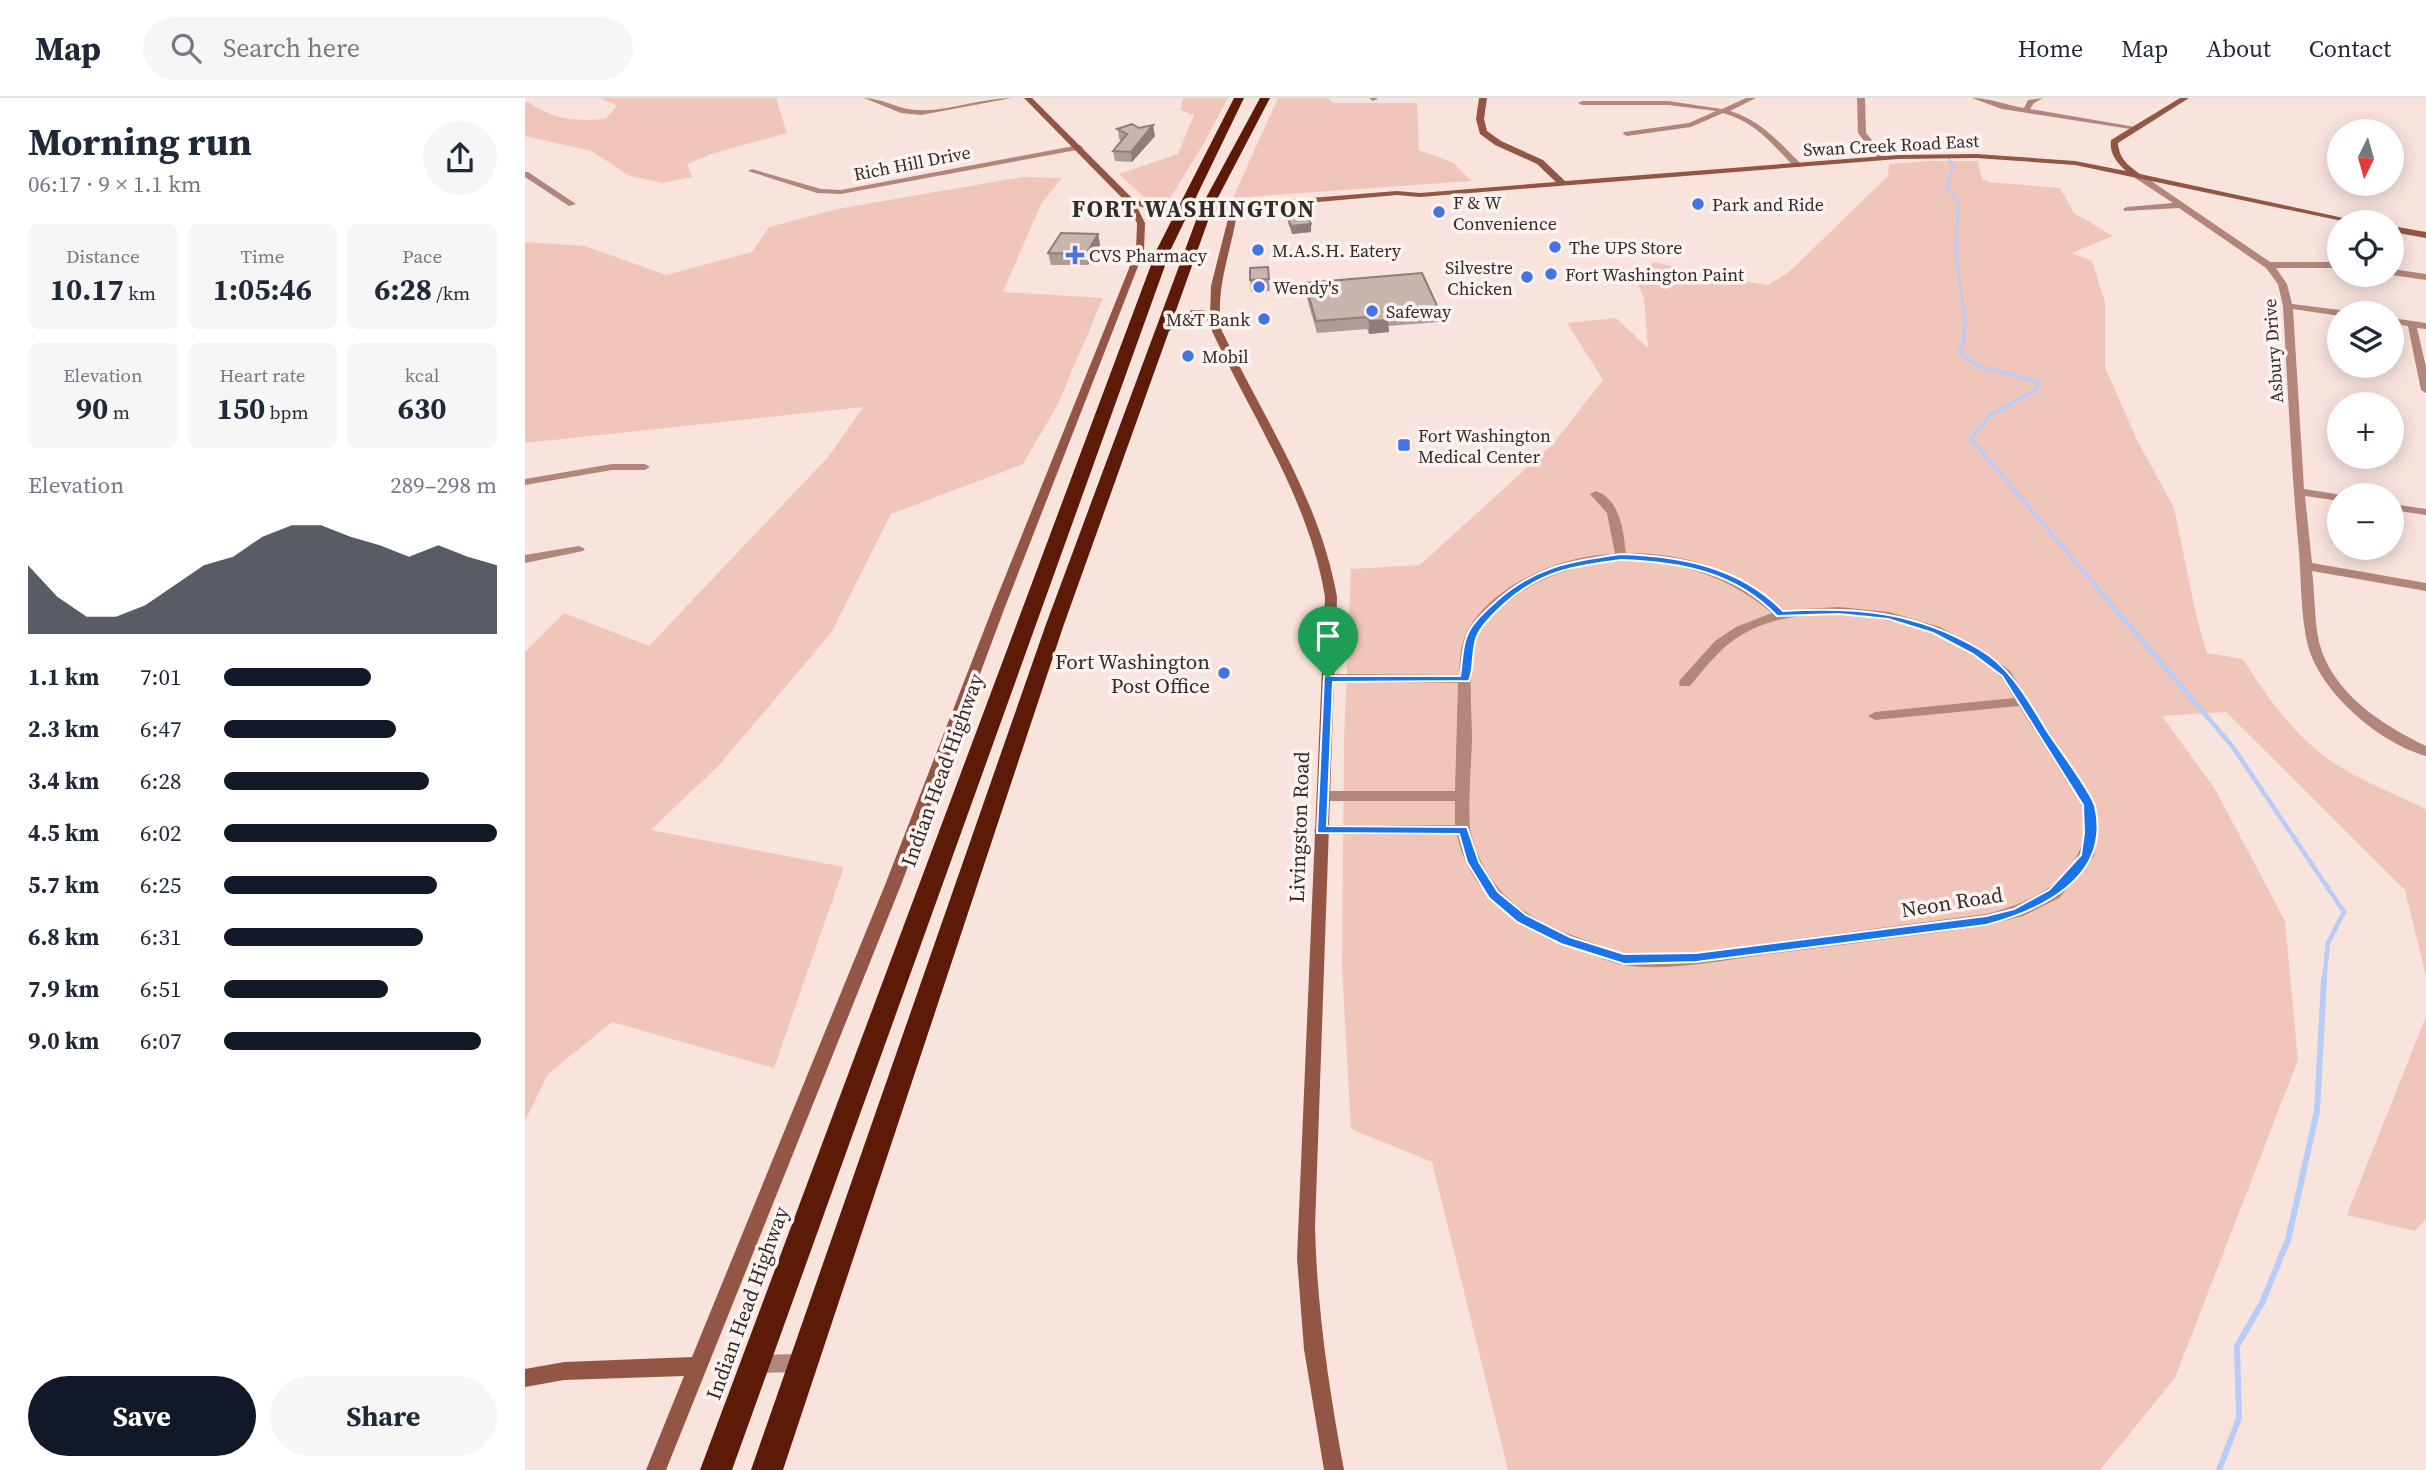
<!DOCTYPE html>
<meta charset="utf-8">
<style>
:root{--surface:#fff;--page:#f6f6f7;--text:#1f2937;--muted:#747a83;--line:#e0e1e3;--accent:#111827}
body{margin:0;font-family:"Source Serif 4",serif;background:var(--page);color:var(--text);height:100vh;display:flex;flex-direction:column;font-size:26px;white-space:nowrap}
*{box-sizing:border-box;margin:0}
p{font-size:23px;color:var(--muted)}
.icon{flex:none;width:38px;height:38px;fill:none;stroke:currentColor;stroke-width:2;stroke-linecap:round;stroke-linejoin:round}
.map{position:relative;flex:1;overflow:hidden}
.side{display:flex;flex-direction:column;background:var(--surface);width:525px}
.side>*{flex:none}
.needle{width:46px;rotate:185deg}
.controls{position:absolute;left:1802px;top:21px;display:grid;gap:14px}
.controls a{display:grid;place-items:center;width:77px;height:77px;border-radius:50%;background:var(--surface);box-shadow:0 4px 18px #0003;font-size:35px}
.pin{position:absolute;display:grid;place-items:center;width:60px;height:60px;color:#fff;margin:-72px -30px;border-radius:50% 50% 50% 0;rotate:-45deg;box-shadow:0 0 7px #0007}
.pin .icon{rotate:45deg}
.round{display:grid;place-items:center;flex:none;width:74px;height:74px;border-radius:37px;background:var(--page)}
.headline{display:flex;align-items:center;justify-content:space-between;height:119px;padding:0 28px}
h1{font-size:38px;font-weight:700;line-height:52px}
.metrics{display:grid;grid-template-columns:repeat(3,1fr);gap:10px;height:119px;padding:7px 28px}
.metrics div{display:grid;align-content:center;border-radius:10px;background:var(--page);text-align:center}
.metrics b{font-size:30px;font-weight:700}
.metrics small{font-size:19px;font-weight:400}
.metrics p{font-size:19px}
.chart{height:196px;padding:14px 28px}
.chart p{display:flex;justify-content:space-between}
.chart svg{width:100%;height:126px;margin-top:7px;fill:var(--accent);opacity:.7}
.primary-button{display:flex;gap:14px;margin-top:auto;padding:14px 28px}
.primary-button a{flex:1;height:80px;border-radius:42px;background:var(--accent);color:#fff;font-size:28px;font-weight:700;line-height:80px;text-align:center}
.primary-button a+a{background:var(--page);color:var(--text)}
ul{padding:0 28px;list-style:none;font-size:23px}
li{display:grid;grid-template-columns:112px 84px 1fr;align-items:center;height:52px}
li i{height:18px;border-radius:9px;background:var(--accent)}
header{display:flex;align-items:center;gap:42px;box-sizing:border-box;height:98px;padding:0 35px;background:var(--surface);border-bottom:2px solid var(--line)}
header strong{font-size:33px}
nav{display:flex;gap:38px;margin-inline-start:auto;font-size:24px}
.search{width:490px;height:63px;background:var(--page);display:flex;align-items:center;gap:18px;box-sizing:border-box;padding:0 24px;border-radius:38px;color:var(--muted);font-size:26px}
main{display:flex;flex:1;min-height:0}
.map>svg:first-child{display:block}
.green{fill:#f1c6ba}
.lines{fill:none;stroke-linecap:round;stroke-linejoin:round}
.stream-far3{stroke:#b7ccf9;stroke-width:2.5}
.stream-far2{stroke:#b7ccf9;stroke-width:3.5}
.stream-far1{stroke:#b7ccf9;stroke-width:4.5}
.stream{stroke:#b7ccf9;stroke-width:6}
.street{fill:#b2867a;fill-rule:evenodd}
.secondary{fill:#935645;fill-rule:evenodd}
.highway{fill:#5d1a07;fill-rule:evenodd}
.wall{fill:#ad9b96}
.shaded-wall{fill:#8d7e7a}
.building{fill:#c9b4ae;stroke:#8d7e7a;stroke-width:2}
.route{fill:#1a73e8;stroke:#fff;stroke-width:2;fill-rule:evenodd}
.poi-dot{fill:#4473e4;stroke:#fdf4f1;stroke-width:2.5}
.labels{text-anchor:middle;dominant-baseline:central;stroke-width:7;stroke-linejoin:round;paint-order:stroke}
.far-street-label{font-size:18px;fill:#332b28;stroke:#fdf4f1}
.far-poi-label{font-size:18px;fill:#332b28;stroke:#fdf4f1;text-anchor:start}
.poi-label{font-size:21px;fill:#332b28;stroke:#fdf4f1;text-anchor:end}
.street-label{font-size:21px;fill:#332b28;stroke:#fdf4f1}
.far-district-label{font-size:23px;font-weight:bold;letter-spacing:2px;fill:#332b28;stroke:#fdf4f1}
</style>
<header>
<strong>Map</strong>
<div class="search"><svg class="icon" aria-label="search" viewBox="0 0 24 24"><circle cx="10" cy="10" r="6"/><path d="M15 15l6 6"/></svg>Search here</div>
<nav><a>Home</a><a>Map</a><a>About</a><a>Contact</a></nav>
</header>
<main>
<section class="side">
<div class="headline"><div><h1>Morning run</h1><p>06:17 · 9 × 1.1 km</p></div><a class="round"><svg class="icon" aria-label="share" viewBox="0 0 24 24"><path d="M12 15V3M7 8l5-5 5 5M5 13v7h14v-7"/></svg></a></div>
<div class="metrics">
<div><p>Distance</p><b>10.17<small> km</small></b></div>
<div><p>Time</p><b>1:05:46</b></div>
<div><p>Pace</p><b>6:28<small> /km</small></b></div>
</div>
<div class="metrics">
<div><p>Elevation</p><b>90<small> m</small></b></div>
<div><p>Heart rate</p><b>150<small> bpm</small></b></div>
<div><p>kcal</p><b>630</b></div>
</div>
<div class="chart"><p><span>Elevation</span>289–298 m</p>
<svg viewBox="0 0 160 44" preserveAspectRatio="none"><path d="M0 44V20L10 31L20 38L30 38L40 34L50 27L60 20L70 17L80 10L90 6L100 6L110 10L120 13L130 17L140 13L150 17L160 20V44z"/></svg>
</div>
<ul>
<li><b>1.1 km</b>7:01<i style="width:54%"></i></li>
<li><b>2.3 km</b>6:47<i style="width:63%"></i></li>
<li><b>3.4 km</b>6:28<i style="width:75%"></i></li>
<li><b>4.5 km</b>6:02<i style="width:100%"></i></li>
<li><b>5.7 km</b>6:25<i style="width:78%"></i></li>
<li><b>6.8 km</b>6:31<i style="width:73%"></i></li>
<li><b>7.9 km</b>6:51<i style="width:60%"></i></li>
<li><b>9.0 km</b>6:07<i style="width:94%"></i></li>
</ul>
<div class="primary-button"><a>Save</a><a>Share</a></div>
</section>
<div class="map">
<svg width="1901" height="1372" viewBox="0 0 1901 1372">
<rect width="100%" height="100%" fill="#f9e3dd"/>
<g class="green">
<path d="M75,0H251L262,35L186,56L162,66L167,79L137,85L105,78L66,53L0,38V5L3,4C30,22 48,23 80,21L92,8Z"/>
<path d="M658,0H703L679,45L644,102L621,101L594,76L653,56L669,17L655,12Z"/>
<path d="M753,0H803L808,5H892L894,52L929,65L946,83L708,100Z"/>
<path d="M1404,63H1453L1457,81L1464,84L1535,90L1549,115L1588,138L1547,155L1567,163L1580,204V269L1612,342L1649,410L1672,521L1682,555L1718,561C1743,601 1773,643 1814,668C1841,685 1872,697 1901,711V878L1880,792L1701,614L1637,618L1690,691L1760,823L1773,962L1650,1280L1575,1372H983L907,1064L826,1031L817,870L819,640L826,471L895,467L1029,345L1078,282L1042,225L1091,220L1123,250L1119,200L1111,182L1129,164L1186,178L1243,187L1265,173L1363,78L1364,66Z"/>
<path d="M498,79L537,80L516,106L478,194L578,200L532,308L498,366L366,416L306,535L195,666L126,732L319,769L249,970L87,924L23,976L0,1023V554L39,515L124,548L304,358L338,309L0,345V144L60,148L141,177L227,154L244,129L312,111Z"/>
<path d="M1901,918V1121L1890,1133L1822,1117Z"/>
</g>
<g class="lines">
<path class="stream-far3" d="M1424,61L1428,68L1422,90L1434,105L1430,149L1440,221"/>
<path class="stream-far2" d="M1440,219L1439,243L1434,254L1453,268L1514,284L1511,292L1465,317L1446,341L1588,508"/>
<path class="stream-far1" d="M1587,507L1708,649L1819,814L1803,845L1799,883"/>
<path class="stream" d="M1694,1372L1714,1320L1712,1248L1737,1205L1763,1142L1792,1013L1799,882"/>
<g class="street">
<path d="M339,0C358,0 374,12 393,12C421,14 456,0 487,0L396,17L376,15Z"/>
<path d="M844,0H852V1L848,3Z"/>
<path d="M1221,0H1231L1205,13C1235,22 1253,43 1275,65V69H1269C1248,46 1230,24 1198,15L1166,29L1102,38L1098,36L1099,34L1164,25L1191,13L1143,7H1057L1053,5L1057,3H1143L1197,11Z"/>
<path d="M1332,0H1340L1341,35L1360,58V62H1354L1333,35Z"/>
<path d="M1447,0C1465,0 1481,7 1499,10L1503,2L1518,0L1509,5L1505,11L1616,30L1612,32L1477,11Z"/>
<path d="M554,47L558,49L557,51L316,96L292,95L223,73L227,71L296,91L316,92Z"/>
<path d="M0,74H3L51,106L44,108L0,79Z"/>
<path d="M1610,76H1616L1745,164H1815V170H1751L1762,186L1767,206L1815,212L1820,215H1815V218L1768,211L1779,391L1817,397H1815V403L1780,398L1787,465L1901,485V493L1787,473C1790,496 1789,521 1794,544C1807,595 1857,627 1901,648V658C1854,645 1793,593 1782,544C1776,518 1776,481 1774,453C1766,372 1763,290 1758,208L1753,186L1741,170L1654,110L1599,113L1598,111L1602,109L1648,105L1610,80Z"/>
<path d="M1867,171L1901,176V182L1867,177Z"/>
<path d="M1867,220L1901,225V231L1892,230L1901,269V295L1896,292L1883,228L1867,226Z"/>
<path d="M87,366H120L125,369L120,372H87L0,387V381Z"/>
<path d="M1071,393C1096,402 1098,433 1101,455C1163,454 1212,474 1259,512L1314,509L1364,514L1415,529L1456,551L1485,573L1569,704L1572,735L1569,758L1534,800L1498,818L1461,828C1389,838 1317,847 1245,856C1197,862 1146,874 1098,867C1084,864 1071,858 1057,853C999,833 946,801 932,737L791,736L789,732L796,727H930V703H798L791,698L798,693H930L933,585L803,584L797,580L803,576L934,577C935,563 935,547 942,534C966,487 1039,456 1090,456L1082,415L1065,396ZM1120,462C1172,470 1207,482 1247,515L1211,529L1190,543L1155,582L1154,585L1155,588H1165C1181,569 1196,548 1218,536C1289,495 1417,521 1474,577C1480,583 1484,592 1489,600L1350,614L1343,618L1350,622L1494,608C1509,632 1525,656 1540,681C1545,689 1555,699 1557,709C1571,772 1513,804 1461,816L1174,854C1149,856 1124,858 1099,855C1087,853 1075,847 1063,843C1003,823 960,796 945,731C943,701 946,673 947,642C947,609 942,573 951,541C955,529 965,520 974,512C1015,473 1066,463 1120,462Z"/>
<path d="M1867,406L1901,411V417L1867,412Z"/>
<path d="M54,448L60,451L58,453L0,465V457Z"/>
<path d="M278,1256L285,1258L288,1265L285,1272L278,1274L229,1275L222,1273L219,1266L222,1259L229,1257Z"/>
</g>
<g class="secondary">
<path d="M499,0H507L607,100L629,109L661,110L872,93L895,95L1031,84L1012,66L970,47L955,36L951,21L954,0H962L959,21L962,33L976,43L1018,62L1040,83L1373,57L1451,56L1550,63L1601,73C1592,65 1584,55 1586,42L1655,0H1664L1593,45C1594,61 1604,68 1615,76L1837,124H1822L1550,67L1451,60L1373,61L895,99L872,97L667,115L628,113L611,107L620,125L619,153L480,509L376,787L141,1372H121L159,1278L39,1282L0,1289V1271L39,1264L167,1259L360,787L468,509L611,153L612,125L600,103Z"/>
<path d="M705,113L712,115C706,155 689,192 697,233C739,322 795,401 812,499L790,1129C792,1211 804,1291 819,1372H799L779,1251L772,1160L800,499C784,401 728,322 687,233L685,217L686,188Z"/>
<path d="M1867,128L1901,134V140L1867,134Z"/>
</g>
<g class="highway">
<path d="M709,0H719L646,151L207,1372H175L632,151Z"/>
<path d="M735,0H745L688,109L649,218C662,211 683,209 695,219L688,223L666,220L644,233L538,529L258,1372H226L520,529L676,109Z"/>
</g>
</g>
<g class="wall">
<path d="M614,30L630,38L607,64L590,63L588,53L597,43L594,41L593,31Z"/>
<path d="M762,117L786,126V134L767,136L763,125Z"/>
<path d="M573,136L575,147L563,167H526L523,155Z"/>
<path d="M743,169L745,193L726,194L725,182Z"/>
<path d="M780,185L914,212V224L863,228L864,234L844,236L842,231L792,235L781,197Z"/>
</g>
<g class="shaded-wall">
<path d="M628,27L630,38L607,64L606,54Z"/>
<path d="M786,126V134L767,136L766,128Z"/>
<path d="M573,136L575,147L563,167L561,156Z"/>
<path d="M863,222L864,234L844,236V223Z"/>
</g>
<g class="building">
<path d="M607,26L614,30L628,27L606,54L588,53L602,36L592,31Z"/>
<path d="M781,115L786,126L766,128L762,117Z"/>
<path d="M536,135L573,136L561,156L523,155Z"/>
<path d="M743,169L744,181L725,182V170Z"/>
<path d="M897,175L914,212L861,216L863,222L844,223L842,219L791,223L780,185Z"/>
</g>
<path class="route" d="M1096,456C1156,458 1215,469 1258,513C1331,509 1390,513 1454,551C1487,570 1504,604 1524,636C1534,651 1566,694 1570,708C1587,779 1517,812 1461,827L1171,864L1099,866L1036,846L992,824L964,800L942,764L934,736L792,735L799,578H935C937,566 937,551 941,540C945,527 958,515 968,506C1008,469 1044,463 1096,456ZM1096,462C1155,464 1210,474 1252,518L1314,516L1363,521L1408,535L1448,556L1477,578L1558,707L1559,735L1556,757L1524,792L1489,811L1461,818L1171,855L1099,856L1045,839L1001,817L973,794L954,764L942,729L802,728L808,584L944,583C950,569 946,549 953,536C959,524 969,516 978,507C1015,473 1049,468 1096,462Z"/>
<g class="poi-dot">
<circle cx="1173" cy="106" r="7"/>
<circle cx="914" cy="114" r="7"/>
<circle cx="1030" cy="149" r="7"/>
<circle cx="733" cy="152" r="7"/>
<path d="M546.5 146.5h7v7h7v7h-7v7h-7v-7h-7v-7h7z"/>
<circle cx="1026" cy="176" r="7"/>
<circle cx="1002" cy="179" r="7"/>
<circle cx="734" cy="189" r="7"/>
<circle cx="847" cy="213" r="7"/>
<circle cx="739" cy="221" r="7"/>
<circle cx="663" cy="258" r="7"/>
<rect x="872" y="340" width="14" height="14" rx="3.5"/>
<circle cx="699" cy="575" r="7"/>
</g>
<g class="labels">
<g class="far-street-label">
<text transform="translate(1366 47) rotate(-3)">Swan Creek Road East</text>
<text transform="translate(387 65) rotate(-11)">Rich Hill Drive</text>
<text transform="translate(1748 253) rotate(-94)">Asbury Drive</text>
</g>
<g class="far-poi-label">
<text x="928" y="104">F &amp; W<tspan x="928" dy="21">Convenience</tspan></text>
<text x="1187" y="106">Park and Ride</text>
<text x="1044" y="149">The UPS Store</text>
<text x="747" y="152">M.A.S.H. Eatery</text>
<text x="564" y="157">CVS Pharmacy</text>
<text x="988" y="169" text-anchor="end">Silvestre<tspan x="988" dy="21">Chicken</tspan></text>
<text x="1040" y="176">Fort Washington Paint</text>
<text x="748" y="189">Wendy's</text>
<text x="861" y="213">Safeway</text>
<text x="725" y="221" text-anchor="end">M&amp;T Bank</text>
<text x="677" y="258">Mobil</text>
<text x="893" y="337">Fort Washington<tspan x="893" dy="21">Medical Center</tspan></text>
</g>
<g class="poi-label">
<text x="685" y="563">Fort Washington<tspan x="685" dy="24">Post Office</tspan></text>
</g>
<g class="street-label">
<text transform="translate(417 672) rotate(-70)">Indian Head Highway</text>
<text transform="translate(774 729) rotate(-88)">Livingston Road</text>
<text transform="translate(1427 804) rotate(-9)">Neon Road</text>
<text transform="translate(222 1205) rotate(-70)">Indian Head Highway</text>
</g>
<g class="far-district-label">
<text x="669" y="111">FORT WASHINGTON</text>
</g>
</g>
</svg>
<div class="controls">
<a><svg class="needle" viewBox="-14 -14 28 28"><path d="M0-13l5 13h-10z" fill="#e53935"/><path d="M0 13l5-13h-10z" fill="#747a83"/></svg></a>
<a><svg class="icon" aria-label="locate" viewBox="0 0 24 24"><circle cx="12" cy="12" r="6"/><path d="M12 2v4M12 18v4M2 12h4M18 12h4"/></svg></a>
<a><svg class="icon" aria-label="layers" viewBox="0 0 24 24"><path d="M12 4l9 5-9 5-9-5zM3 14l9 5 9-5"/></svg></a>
<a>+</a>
<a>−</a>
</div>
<div class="pin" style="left:803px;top:580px;background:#1e9e55"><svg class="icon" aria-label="arrive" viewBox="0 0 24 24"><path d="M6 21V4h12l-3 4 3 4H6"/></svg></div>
</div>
</main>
